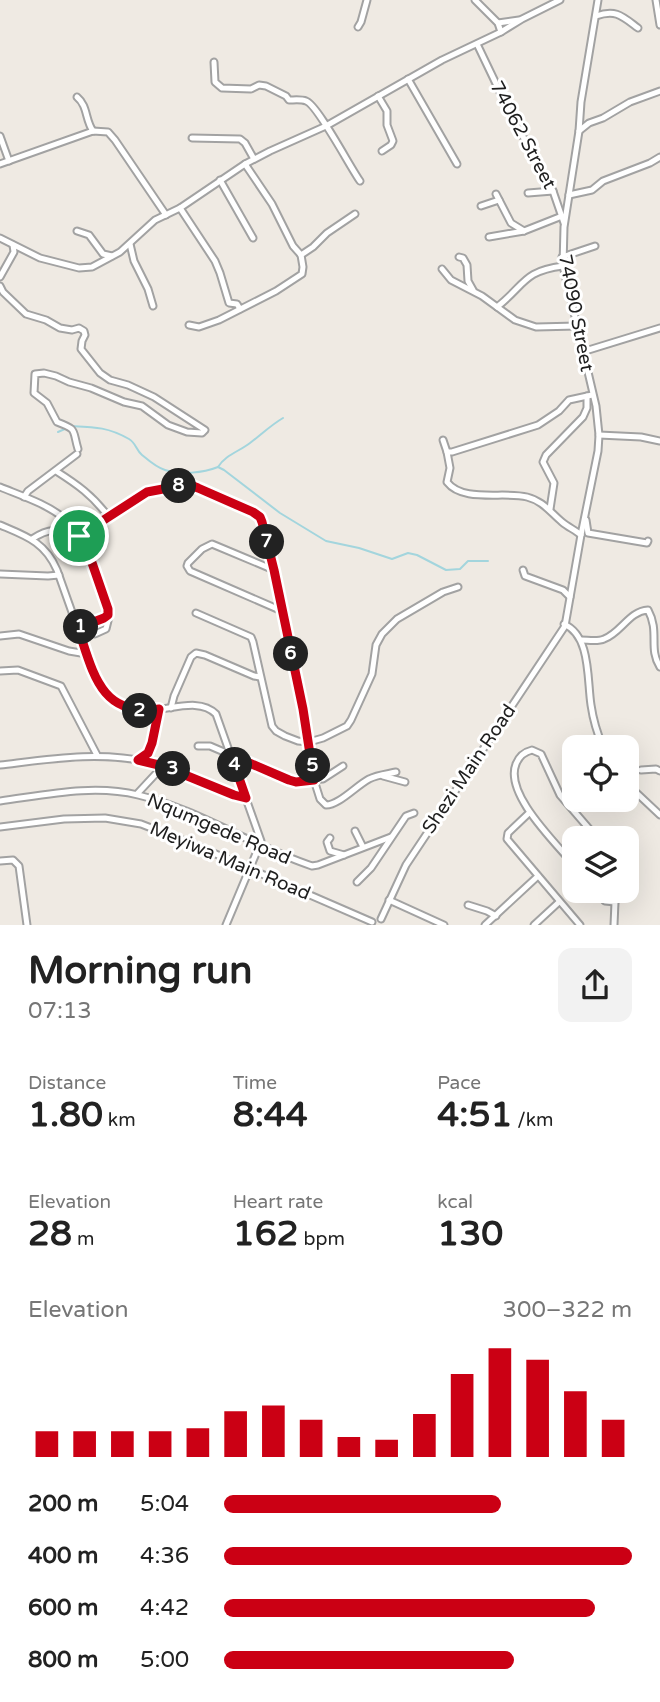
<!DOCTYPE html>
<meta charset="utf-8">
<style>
:root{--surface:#fff;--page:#f2f2f2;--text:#222;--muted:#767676;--accent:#cb0014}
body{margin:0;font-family:"Varela Round",sans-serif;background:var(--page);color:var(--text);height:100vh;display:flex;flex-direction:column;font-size:26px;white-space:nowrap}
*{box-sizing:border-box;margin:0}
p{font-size:23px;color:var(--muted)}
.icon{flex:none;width:38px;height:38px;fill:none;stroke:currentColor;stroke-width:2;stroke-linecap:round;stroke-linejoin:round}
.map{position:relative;height:925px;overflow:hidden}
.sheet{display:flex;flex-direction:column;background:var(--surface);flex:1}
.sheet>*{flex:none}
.controls{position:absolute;left:562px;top:735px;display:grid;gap:14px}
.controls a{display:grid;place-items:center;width:77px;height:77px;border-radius:14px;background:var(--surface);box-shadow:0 7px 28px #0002;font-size:35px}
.pin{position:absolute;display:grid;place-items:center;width:60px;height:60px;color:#fff;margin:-30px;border:4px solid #fff;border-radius:50%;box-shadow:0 2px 7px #0007}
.km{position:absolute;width:35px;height:35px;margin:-18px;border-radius:50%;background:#222;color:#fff;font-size:19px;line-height:35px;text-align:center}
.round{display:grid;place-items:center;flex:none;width:74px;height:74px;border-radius:14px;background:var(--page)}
.summary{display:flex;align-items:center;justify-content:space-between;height:119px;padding:0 28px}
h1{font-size:38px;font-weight:700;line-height:52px}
.stats{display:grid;grid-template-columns:repeat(3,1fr);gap:10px;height:119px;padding:7px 28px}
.stats div{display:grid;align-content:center}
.stats b{font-size:35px;font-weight:700}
.stats small{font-size:19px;font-weight:400}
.stats p{font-size:19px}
.chart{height:196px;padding:14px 28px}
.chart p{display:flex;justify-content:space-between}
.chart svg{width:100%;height:126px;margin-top:7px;stroke:var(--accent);stroke-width:6}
ul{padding:0 28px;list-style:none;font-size:23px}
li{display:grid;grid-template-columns:112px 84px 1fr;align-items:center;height:52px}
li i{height:18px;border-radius:9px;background:var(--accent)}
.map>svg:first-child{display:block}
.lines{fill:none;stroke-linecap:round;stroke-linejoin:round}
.stream{stroke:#a3d5dd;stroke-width:2}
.minor-casing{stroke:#a2a2a2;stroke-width:9}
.minor{stroke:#fff;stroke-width:5}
.route-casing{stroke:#fff;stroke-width:14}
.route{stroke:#cb0014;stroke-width:9}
.labels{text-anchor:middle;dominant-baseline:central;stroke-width:6;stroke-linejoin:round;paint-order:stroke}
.street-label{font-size:19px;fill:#1e1e1e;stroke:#fff}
</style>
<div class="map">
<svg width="660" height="925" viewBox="0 0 660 925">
<rect width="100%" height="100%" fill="#efeae3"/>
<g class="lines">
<g class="stream">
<path d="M71,426C94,427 108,427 129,439C136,443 136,450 142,455C148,460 157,468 165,470C181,475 203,473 218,467L224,470L280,513L326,541L359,548L392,559L408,553L417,555L446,570L460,569L468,561H488"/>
<path d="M58,432L67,428"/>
<path d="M218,467C225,455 240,451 250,443C262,434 271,425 283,418"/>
</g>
<defs>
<g id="minor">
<path d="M475,0L498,23L501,32"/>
<path d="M656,0L660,25"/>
<path d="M596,16C616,9 622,16 638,28"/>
<path d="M498,23L519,20"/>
<path d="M358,27L361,22L367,0"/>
<path d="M477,44L511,115L553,191L564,223"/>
<path d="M214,62L215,82L222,88L251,89L259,85L266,86L286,96L289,100C294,100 301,99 306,101C317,104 350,167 360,181"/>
<path d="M408,79L457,164"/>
<path d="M378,96L387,111V125L393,141L391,145L382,151"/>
<path d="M77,97C88,106 85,120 93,131"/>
<path d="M579,131L589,123L603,118L630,102L660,91"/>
<path d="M0,136L9,161"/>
<path d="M192,138L240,139L245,143L254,159"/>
<path d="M0,164L93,131L108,132L115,140L166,215"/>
<path d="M245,164L272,204L293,246L301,255"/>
<path d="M220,180L253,238"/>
<path d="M528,193L553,191"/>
<path d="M496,194L511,223L524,231"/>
<path d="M569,195L592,190L603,181L650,163L660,157"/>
<path d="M481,206L499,200"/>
<path d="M180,208L215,261L220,273L229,303L237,304L240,309"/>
<path d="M77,231L89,235L103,254L112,256"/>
<path d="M489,237L524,231L562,216"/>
<path d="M0,238L40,258L79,268L92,267L120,252L155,220L180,208L245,164L270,151L326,126L442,60L501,32L522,19L560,0"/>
<path d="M130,244L134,261L148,289L153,306"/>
<path d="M301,255L313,247L327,233L355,214"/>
<path d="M459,257L463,258L467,265L468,281L473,290"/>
<path d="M562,257L595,246"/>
<path d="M442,269L451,280L482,296L515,320L536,327L577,326"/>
<path d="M0,277L14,252L13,245"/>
<path d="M0,286L3,292L26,314L46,320L60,328L72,330L79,328L84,331L85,335L82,341L81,349L100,373L110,380L128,385L154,397L205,430L202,433L187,432L168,425L142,406L124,402L91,388L69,382L56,376L44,373L35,374L34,393L47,403L57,422C78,430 72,429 78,449"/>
<path d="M497,307C525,285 523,271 563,266"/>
<path d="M189,325L199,327L219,320L276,291L302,274L303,267L301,255"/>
<path d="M582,352L660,328"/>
<path d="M599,435L641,437L660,441"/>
<path d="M443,440L447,452"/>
<path d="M56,471C78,485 92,495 108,516"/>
<path d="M0,487C22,496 47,504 65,519C90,541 97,579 108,609V615L104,618L78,628"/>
<path d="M24,497L28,491L77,454"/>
<path d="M550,509L554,483L543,462L546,455L583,417L587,408V396"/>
<path d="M586,520L588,533L647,543L648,541"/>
<path d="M0,525C26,536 45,542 57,570L95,677C125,744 187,685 216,714L261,841L260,844L226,925"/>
<path d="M581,535C575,530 568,527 562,522C550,512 543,501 527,497C504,491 463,503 447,482L450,468L447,452H452L538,425L559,411L569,400L592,395"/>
<path d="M32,539C51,526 59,530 79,536L147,492L185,486L198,488L256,514L262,522L274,570L309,742L314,780L320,799L326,805C339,805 356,786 369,779C377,775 387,774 396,772"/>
<path d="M274,570L212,544L202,549L188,563L187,566L190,571L282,611"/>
<path d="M523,570L525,576L563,590L570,597"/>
<path d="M0,574L48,576L59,575"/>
<path d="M196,613L251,637L253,642L272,726L276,731L285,736L298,741L309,742L323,738L347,726L351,720L372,674L376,645L382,634L397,619L443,592L458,587"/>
<path d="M564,624C591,636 587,679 591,705C593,719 597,733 603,747"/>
<path d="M95,634L106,629L108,621V615"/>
<path d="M0,636L19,634L69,651L87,654"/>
<path d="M581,640C588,640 598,642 604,639C621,633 629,611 648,610C660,632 648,648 660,667"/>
<path d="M0,671L18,670L61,686L97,755"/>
<path d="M171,708L174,696L191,657L196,653L205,655L254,676L260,677"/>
<path d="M198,746H210L292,781L323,779L343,766"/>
<path d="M138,760L148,753L155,736L157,719L159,714V709"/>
<path d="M0,765C51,759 98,751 149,762C179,768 207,783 234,795L246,798"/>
<path d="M641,770L656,769L660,771"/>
<path d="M383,776L405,782"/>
<path d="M626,783L660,815"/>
<path d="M137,794L163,766"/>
<path d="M0,801C45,795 93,784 138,795C197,809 254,847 312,866L318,865L391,837"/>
<path d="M529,813L508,833L507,839L580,925"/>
<path d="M0,827L64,819L105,818L141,824L195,845L372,922"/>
<path d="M355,831L363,847"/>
<path d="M330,838L327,842L330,851L344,855"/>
<path d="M0,861L13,860L19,866L27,925"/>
<path d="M574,865C556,843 504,794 516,764C519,756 524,752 532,750L541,754L560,795L597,838"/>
<path d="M357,882L371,868L406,816L414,813"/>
<path d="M596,891L605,901L615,902V891"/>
<path d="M389,900L444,925"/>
<path d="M468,905L487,911L496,916"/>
<path d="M381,919L406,865L565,626L581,535L598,451L599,435L596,406L563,266L564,227L579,131L581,102L598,0"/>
<path d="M485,925L538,876"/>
<path d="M534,925L559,902"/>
<path d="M614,925L615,902"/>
</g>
</defs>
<use href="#minor" class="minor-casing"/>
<use href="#minor" class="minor"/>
</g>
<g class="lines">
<defs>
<path id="route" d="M179,486H193L198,488L253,512L260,517L262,522L274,570L303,709L314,780L296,782L289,780L231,755L246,798L234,795L163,766L138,760L148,753L152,743L159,709C100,717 93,672 78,628L104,618L108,615V609L90,557L79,536L147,492Z"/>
</defs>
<use href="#route" class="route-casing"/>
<use href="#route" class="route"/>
</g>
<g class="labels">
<g class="street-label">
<text transform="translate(523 135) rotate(62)">74062 Street</text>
<text transform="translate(576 313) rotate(79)">74090 Street</text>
<text transform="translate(469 769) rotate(-56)">Shezi Main Road</text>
<text transform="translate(219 829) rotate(23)">Nqumgede Road</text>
<text transform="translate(230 861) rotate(23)">Meyiwa Main Road</text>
</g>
</g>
</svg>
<div class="controls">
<a><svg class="icon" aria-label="locate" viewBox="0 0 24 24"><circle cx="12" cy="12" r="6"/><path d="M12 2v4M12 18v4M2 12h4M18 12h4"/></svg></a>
<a><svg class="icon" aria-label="layers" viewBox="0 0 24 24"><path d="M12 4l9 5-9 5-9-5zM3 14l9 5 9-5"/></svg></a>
</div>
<div class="pin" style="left:79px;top:536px;background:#1e9e55"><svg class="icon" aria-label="arrive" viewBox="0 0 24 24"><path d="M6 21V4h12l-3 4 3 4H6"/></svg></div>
<b class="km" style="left:81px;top:627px">1</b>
<b class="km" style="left:140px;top:711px">2</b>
<b class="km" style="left:173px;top:769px">3</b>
<b class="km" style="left:235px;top:765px">4</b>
<b class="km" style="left:313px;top:766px">5</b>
<b class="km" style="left:291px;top:654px">6</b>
<b class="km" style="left:267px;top:542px">7</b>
<b class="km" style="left:179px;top:486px">8</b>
</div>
<section class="sheet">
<div class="summary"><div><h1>Morning run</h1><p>07:13</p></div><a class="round"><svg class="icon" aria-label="share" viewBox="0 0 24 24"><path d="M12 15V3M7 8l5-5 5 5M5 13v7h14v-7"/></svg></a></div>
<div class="stats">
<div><p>Distance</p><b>1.80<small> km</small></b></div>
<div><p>Time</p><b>8:44</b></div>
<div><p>Pace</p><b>4:51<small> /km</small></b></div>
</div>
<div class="stats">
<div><p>Elevation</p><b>28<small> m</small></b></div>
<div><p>Heart rate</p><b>162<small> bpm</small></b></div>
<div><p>kcal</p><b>130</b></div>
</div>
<div class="chart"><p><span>Elevation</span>300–322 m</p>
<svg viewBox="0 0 160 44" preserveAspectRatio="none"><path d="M5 44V35M15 44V35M25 44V35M35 44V35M45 44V34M55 44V28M65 44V26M75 44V31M85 44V37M95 44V38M105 44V29M115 44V15M125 44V6M135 44V10M145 44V21M155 44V31"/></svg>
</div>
<ul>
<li><b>200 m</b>5:04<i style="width:68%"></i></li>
<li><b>400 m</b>4:36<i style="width:100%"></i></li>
<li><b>600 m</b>4:42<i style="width:91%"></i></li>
<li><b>800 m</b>5:00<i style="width:71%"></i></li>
</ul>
</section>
